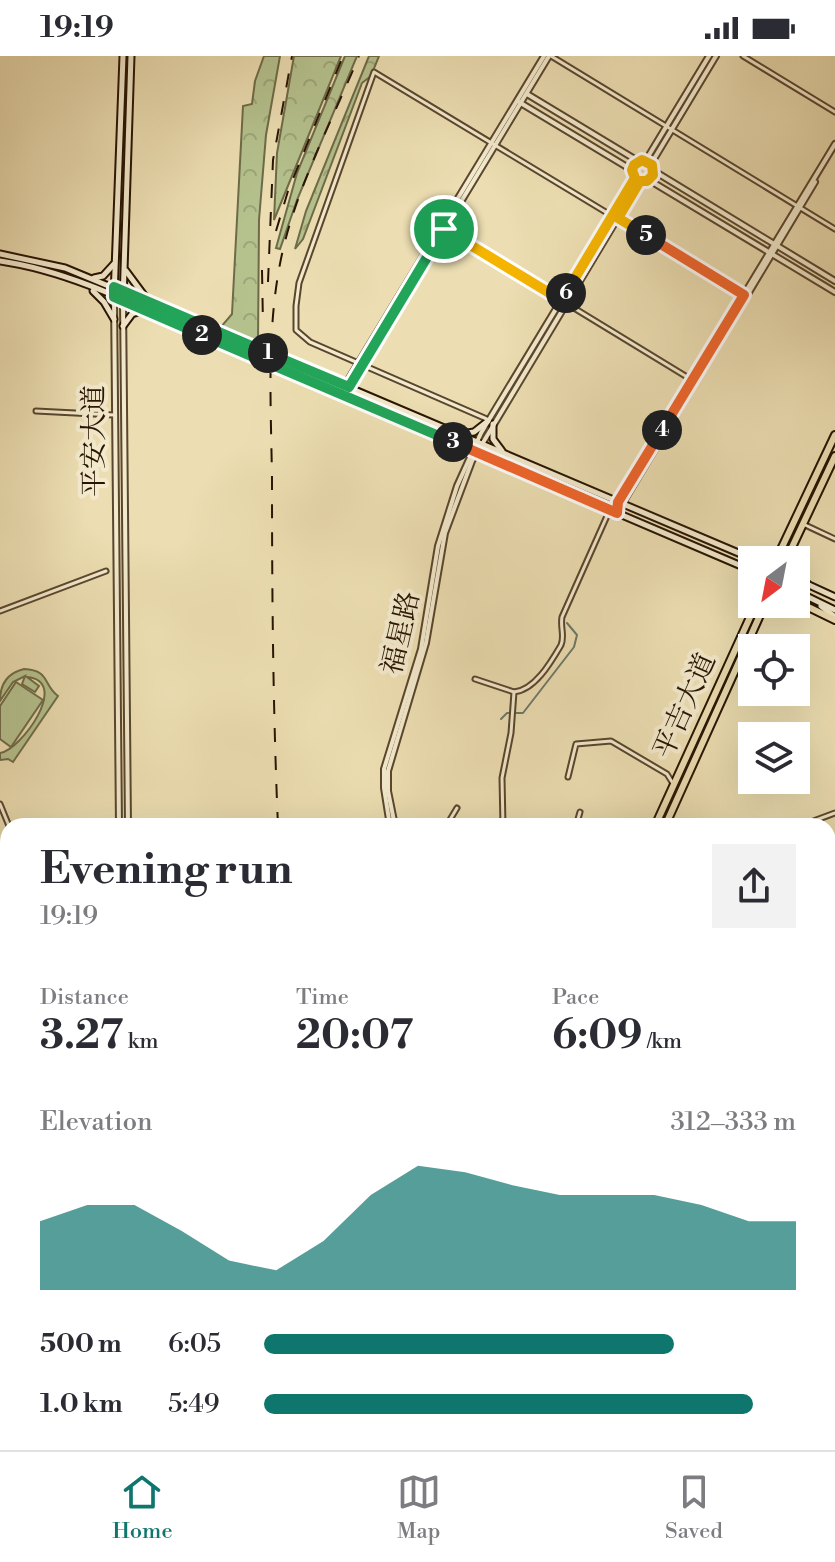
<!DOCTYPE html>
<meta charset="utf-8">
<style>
:root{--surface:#fff;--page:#f2f2f3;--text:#2b2b33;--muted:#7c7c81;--line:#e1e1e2;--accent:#0f766e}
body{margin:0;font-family:"Libre Bodoni","Noto Serif SC",serif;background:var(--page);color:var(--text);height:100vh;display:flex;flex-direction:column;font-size:30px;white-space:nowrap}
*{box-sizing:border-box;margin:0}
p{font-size:26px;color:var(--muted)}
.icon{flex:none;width:44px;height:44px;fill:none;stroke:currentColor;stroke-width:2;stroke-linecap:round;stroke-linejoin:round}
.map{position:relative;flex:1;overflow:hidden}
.sheet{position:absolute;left:0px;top:762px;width:836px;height:632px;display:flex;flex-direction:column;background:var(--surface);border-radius:24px 24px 0 0;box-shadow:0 8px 32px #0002}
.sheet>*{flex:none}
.needle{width:52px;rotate:212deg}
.tools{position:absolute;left:738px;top:490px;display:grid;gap:16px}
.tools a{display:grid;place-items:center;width:72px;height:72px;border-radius:0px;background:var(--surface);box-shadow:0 8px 32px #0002;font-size:40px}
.pin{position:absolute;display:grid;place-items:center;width:68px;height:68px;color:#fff;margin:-34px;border:4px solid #fff;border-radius:50%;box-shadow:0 2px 8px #0007}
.km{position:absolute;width:40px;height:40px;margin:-20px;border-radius:50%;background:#222;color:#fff;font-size:22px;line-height:40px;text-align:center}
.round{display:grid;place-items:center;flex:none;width:84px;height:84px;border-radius:0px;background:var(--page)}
.head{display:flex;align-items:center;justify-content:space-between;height:136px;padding:0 40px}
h1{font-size:44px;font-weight:700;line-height:60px}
.figures{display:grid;grid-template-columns:repeat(3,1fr);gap:12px;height:136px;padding:8px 40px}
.figures div{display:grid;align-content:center}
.figures b{font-size:40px;font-weight:700}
.figures small{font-size:22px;font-weight:400}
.figures p{font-size:22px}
.chart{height:224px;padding:16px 40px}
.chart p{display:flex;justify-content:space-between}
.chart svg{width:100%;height:144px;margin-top:8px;fill:var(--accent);opacity:.7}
ul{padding:0 40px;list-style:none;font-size:26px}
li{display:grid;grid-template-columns:128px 96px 1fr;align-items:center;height:60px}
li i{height:20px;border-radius:10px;background:var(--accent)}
.status{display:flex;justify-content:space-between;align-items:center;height:56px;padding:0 40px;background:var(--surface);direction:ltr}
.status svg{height:22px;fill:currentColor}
.dock{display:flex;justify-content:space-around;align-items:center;height:112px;border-top:2px solid var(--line);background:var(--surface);font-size:22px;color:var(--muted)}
.dock a{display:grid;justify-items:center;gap:4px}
.dock .on{color:var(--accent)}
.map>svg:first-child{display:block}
.forest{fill:url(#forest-crowns);stroke:#6e6b48;stroke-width:2}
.pitch{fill:#b5c28e;stroke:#6e6b48;stroke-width:2}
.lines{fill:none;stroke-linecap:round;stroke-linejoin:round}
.stream{stroke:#6c796a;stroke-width:2}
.minor-casing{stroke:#59462e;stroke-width:7}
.tertiary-casing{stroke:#59462e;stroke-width:8}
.secondary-casing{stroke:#281402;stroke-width:9}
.primary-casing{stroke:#281402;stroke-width:10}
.minor{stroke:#f3eacd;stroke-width:3}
.tertiary{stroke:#f3eacd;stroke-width:4}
.secondary{stroke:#f3eacd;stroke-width:5}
.primary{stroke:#ecdeb2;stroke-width:6}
.rail{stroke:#281402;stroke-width:2;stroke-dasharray:14 14;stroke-linecap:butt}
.secondary-bridge-casing{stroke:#281402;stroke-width:9;stroke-linecap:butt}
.secondary-bridge{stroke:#f3eacd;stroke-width:5}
.split-1-casing{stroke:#fff;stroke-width:16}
.split-2-casing{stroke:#fff;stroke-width:16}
.split-3-casing{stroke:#fff;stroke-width:16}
.split-4-casing{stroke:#fff;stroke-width:16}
.split-5-casing{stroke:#fff;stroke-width:16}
.split-6-casing{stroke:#fff;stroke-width:16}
.split-7-casing{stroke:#fff;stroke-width:16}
.split-1{stroke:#22a559;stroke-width:10}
.split-2{stroke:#22a559;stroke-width:10}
.split-3{stroke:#22a559;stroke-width:10}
.split-4{stroke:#f0652b;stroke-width:10}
.split-5{stroke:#f0652b;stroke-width:10}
.split-6{stroke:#f5b400;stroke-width:10}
.split-7{stroke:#f5b400;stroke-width:10}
.labels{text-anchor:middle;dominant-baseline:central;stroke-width:8;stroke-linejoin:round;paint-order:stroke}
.street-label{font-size:28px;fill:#281402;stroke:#f3eacd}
</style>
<div class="status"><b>19:19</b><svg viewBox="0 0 49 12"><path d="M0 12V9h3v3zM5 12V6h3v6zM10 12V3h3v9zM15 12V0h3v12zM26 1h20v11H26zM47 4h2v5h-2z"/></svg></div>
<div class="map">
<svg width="835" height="1394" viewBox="0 0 835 1394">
<defs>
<pattern id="forest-crowns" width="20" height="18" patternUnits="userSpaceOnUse" patternTransform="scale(2)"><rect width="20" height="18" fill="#b5c28e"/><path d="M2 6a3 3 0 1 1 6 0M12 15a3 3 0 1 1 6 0" fill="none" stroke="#9ca679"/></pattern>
</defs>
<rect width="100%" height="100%" fill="#ecdeb2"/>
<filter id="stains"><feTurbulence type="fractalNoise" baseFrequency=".0025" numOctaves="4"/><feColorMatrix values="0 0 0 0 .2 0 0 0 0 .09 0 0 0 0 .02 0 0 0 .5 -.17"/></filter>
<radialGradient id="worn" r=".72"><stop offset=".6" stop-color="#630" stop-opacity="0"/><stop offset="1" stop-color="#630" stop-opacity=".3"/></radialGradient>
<g class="forest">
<path d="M264,0H280L266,79L259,164L258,288L220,272L232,258L243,50L252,48L255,25Z"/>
<path d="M294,0H341L274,164L277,97Z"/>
<path d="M345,0H357L297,144L280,193L276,192L297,117Z"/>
<path d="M369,0H379L371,20L362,27L303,183L295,193L306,155Z"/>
</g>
<g class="pitch">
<path d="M24,613C50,614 43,629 58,640L13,706L8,703L0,704V697C21,694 71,625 27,621L39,630L35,636L22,628L25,620L13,626L0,645C0,628 7,617 24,613Z"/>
<path d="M16,626L43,644L11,691L0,683V650Z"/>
</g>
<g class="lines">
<g class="stream">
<path d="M501,663L507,657H523L574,591L577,579L567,567"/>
<path d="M428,770V769"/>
<path d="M828,862L835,857"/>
<path d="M828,1223L835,1221"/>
<path d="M0,1266L8,1265"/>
<path d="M230,1394V1386"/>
<path d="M723,1394L728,1386"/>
</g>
<defs>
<g id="minor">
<path d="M551,0L835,173"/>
<path d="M743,0L835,56"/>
<path d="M441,171L692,324"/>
<path d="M36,355L114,359"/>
<path d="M489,364L310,286L296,274V250L299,227L374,16L743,239"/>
<path d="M803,468L835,483"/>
<path d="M0,555L106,515"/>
<path d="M475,623L514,636"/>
<path d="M568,721L576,688L611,685L667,718L672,726"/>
<path d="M0,748L9,770"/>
<path d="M443,770L448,767L457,752"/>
<path d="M503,770L502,722L511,677L514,636C535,634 551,606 561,589C565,580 560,571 562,561L607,460L615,457"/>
<path d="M576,770L580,756"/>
<path d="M800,770L835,757"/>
<path d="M0,854H8"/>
<path d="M828,1057L835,1053"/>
<path d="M828,1062L835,1058"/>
<path d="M750,1386L755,1394"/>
<path d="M274,1394L275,1386"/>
<path d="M469,1394L474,1386"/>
</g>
<g id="tertiary">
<path d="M527,38L638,105"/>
<path d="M519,46L632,114"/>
<path d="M646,104L709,0"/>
<circle cx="643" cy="115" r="11"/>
<path d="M651,108L716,0"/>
<path d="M654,115L835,225"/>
<path d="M649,124L835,236"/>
<path d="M114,241L119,770"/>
<path d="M123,245L128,770"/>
<path d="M345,329L544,0"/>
<path d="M349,331L549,0"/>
<path d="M618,455L815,126"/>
<path d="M617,457L622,440L835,88"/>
<path d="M390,770L384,732V713L421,593L438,490L457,430L481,377L635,122"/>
<path d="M395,770L388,735V715L426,587L445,477L472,405L640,125"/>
<path d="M0,936L8,935"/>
<path d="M0,939H8"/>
<path d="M828,1216L835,1215"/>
</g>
<g id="secondary">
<path d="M0,198L65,212L222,277"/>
<path d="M0,205C77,216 151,257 222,288"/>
<path d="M126,215L146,242"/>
<path d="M94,222L103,220L114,208"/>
<path d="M93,235L104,246L114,263"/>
<path d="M114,241L123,0"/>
<path d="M123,245L131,0"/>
<path d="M123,270L132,258L143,254"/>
<path d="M324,321L755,504"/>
<path d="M320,330L746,512"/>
<path d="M493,368V383L502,395"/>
<path d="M461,378L474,376L488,365"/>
<path d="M796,523L835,541"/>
<path d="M796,535L835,554"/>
<path d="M821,550L835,561"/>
<path d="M69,1394L71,1386"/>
<path d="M78,1394L80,1386"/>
</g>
<g id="primary">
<path d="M760,504L780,494"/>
<path d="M776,504L835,379"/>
<path d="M786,504L835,400"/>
<path d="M744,511L752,518"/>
<path d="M796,517L807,528"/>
<path d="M796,545L835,564"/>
<path d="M655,770L756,548"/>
<path d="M665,770L765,548"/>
<path d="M0,1176L8,1173"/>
<path d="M0,1185L8,1182"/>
<path d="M571,1386L584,1394"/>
<path d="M588,1386L601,1394"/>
</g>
</defs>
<use href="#minor" class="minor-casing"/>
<use href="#tertiary" class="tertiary-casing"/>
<use href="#secondary" class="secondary-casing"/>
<use href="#primary" class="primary-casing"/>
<use href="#minor" class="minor"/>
<use href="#tertiary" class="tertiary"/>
<use href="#secondary" class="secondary"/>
<use href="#primary" class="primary"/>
<g class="rail">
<path d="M276,175L288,135L343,0"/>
<path d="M262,214L263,270"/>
<path d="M268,226L273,104L292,0"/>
<path d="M278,770C273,654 272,539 272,423C271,349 266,271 282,198C297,130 332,65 359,0"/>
<path d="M267,1394V1386"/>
</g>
<defs>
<g id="secondary-bridge">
<path d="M222,277L324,321"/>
<path d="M222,288L320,330"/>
</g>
</defs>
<use href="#secondary-bridge" class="secondary-bridge-casing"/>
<use href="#secondary-bridge" class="secondary-bridge"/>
</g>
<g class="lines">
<defs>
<path id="split-1" d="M268,297L349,331L444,173"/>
<path id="split-2" d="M202,279L114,241V231L268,297"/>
<path id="split-3" d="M202,279L453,386"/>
<path id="split-4" d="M453,386L617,457L618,446L662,374"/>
<path id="split-5" d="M646,179L744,239L662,374"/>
<path id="split-6" d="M566,237L635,122L632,114L634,109L642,104L652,109L653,119L647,125H640L618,162L646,179"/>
<path id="split-7" d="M444,173L561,244L566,237"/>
</defs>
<use href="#split-1" class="split-1-casing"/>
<use href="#split-2" class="split-2-casing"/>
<use href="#split-3" class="split-3-casing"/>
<use href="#split-4" class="split-4-casing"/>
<use href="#split-5" class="split-5-casing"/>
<use href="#split-6" class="split-6-casing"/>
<use href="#split-7" class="split-7-casing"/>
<use href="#split-1" class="split-1"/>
<use href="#split-2" class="split-2"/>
<use href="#split-3" class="split-3"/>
<use href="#split-4" class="split-4"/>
<use href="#split-5" class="split-5"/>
<use href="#split-6" class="split-6"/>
<use href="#split-7" class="split-7"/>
</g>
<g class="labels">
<g class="street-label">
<text transform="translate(94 385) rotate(-90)">平安大道</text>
<text transform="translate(401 577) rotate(-77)">福星路</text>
<text transform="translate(685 650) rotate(-66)">平吉大道</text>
</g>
</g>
<rect width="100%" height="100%" filter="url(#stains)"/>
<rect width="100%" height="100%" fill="url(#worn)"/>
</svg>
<div class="tools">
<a><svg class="needle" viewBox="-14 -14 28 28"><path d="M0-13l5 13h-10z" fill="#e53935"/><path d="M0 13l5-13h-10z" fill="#7c7c81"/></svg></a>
<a><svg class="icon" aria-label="locate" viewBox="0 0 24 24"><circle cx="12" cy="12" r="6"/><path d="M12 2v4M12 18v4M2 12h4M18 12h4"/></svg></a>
<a><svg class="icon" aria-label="layers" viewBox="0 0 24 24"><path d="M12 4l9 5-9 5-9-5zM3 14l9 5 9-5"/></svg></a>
</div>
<div class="pin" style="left:444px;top:173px;background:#1e9e55"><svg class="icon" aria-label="arrive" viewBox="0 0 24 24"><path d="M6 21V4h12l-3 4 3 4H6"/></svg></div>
<b class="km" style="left:268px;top:297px">1</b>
<b class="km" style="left:202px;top:279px">2</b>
<b class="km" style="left:453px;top:386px">3</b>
<b class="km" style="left:662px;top:374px">4</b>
<b class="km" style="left:646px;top:179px">5</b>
<b class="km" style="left:566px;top:237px">6</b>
<section class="sheet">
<div class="head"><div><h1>Evening run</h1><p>19:19</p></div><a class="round"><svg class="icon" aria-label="share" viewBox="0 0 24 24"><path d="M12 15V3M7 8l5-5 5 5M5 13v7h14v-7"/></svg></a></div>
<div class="figures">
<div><p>Distance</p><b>3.27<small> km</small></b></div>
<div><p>Time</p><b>20:07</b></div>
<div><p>Pace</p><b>6:09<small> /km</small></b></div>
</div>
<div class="chart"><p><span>Elevation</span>312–333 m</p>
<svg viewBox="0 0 160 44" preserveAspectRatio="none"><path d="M0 44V23L10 18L20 18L30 26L40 35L50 38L60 29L70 15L80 6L90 8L100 12L110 15L120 15L130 15L140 18L150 23L160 23V44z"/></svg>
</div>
<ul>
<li><b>500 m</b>6:05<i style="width:77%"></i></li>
<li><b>1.0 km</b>5:49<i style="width:92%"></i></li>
</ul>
</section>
</div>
<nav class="dock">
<a class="on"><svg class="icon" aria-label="home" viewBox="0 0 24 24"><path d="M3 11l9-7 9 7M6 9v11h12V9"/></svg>Home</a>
<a><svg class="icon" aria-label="map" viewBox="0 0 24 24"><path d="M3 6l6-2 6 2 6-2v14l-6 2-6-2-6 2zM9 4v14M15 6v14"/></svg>Map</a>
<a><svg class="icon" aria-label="saved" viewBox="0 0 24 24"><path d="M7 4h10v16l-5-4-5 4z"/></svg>Saved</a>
</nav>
